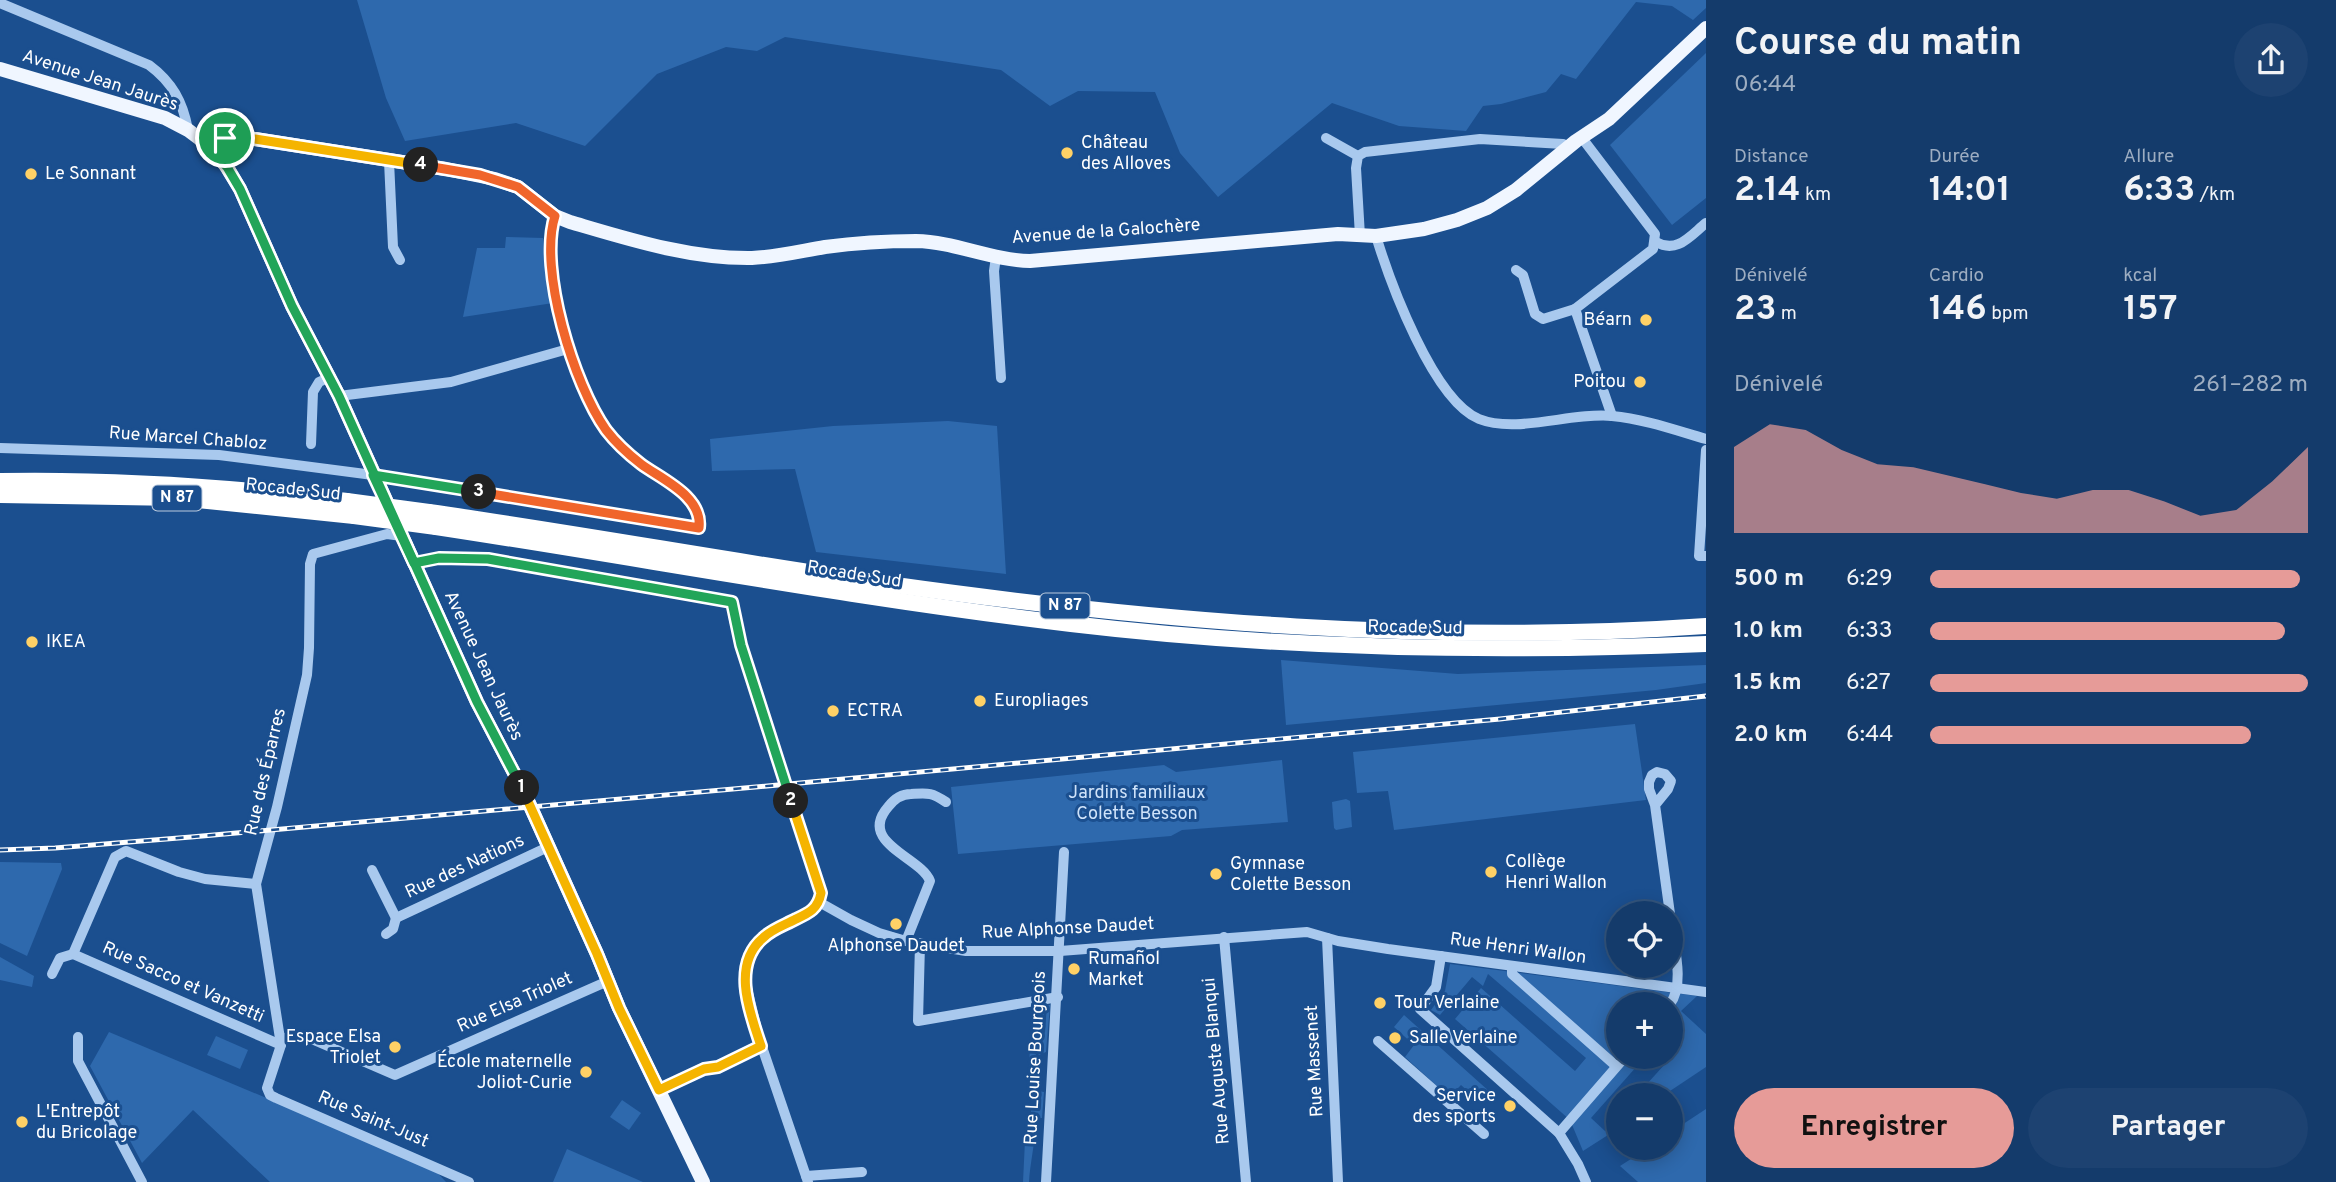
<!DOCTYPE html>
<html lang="fr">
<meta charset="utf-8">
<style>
:root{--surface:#143b6b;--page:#1d4271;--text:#f1f3f6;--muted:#9dadc1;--line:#33557e;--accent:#e69b98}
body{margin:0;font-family:Overpass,sans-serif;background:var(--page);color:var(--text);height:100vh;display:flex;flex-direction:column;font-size:26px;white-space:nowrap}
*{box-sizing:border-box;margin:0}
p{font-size:23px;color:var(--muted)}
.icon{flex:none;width:38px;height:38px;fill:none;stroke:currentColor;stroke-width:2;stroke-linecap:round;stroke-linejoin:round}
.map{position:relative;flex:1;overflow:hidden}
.sheet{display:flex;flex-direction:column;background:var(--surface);width:630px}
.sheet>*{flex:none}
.buttons{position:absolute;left:1606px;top:901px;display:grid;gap:14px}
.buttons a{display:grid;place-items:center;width:77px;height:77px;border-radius:50%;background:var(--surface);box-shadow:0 4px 18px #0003,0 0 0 2px var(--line);font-size:35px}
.pin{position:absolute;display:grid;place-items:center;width:60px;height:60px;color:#fff;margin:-30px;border:4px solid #fff;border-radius:50%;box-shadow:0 2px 7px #0007}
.km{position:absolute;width:35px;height:35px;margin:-18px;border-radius:50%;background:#222;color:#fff;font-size:19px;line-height:35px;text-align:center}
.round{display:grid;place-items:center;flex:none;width:74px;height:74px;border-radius:37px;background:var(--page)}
.head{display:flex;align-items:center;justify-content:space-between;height:119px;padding:0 28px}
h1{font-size:38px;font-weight:700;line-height:52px}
.metrics{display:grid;grid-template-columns:repeat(3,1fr);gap:10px;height:119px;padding:7px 28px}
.metrics div{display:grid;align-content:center}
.metrics b{font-size:35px;font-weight:700}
.metrics small{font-size:19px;font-weight:400}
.metrics p{font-size:19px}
.chart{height:196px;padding:14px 28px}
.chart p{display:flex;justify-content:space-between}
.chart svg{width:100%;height:126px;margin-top:7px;fill:var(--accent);opacity:.7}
.cta{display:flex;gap:14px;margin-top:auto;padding:14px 28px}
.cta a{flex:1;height:80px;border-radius:42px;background:var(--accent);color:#111;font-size:28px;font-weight:700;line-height:80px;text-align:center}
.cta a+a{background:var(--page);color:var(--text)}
ul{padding:0 28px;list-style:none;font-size:23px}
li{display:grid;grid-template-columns:112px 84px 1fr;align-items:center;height:52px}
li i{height:18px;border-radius:9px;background:var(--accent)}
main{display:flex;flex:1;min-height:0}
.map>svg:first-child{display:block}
.green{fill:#2e69ad}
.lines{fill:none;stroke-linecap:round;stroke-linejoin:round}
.minor{stroke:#a9c9ee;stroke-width:10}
.major{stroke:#f0f6ff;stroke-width:14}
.highway{stroke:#fff;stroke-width:16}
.rail-casing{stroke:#fff;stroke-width:5}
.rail{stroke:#1b4f8f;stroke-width:2.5;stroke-dasharray:8;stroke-linecap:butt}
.highway-bridge{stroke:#fff;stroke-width:16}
.split-1-casing{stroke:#fff;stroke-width:14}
.split-2-casing{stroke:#fff;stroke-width:14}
.split-3-casing{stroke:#fff;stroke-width:14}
.split-4-casing{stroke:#fff;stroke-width:14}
.split-5-casing{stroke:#fff;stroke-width:14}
.split-1{stroke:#22a559;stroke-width:9}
.split-2{stroke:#f5b400;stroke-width:9}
.split-3{stroke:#22a559;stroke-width:9}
.split-4{stroke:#f0652b;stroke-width:9}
.split-5{stroke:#f5b400;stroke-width:9}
.poi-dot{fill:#ffd166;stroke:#1b4f8f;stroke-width:2.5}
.labels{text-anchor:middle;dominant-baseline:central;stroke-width:6;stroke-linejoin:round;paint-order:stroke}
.shield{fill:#1b4f8f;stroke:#bbcadd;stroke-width:2}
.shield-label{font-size:16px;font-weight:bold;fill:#fff}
.street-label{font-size:18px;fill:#fff;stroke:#1b4f8f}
.poi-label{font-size:18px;fill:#fff;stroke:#1b4f8f;text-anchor:start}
.park-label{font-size:18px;fill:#cfe3fa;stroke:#1b4f8f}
</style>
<main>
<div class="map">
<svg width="1706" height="1182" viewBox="0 0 1706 1182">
<rect width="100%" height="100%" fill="#1b4f8f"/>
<g class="green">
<path d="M357,0H1706V8L1693,20L1672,6L1636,2L1576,79L1561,74L1546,92L1501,104L1483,106L1466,131L1399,126L1332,103L1218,197L1180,153L1155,92L1078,91L1050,106L1001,70L785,37L757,51L726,47L657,74L585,146L516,123L405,141L386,98Z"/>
<path d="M1706,53V198L1672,225L1610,145Z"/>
<path d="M506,237L543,238L553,303L463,317L477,248H505Z"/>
<path d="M948,421L997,426L1006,574L816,552L795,469L712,471L710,439L833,426Z"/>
<path d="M1281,660L1458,674L1706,665V683L1656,690L1286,725Z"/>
<path d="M1635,724L1646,800L1394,830L1388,791L1357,793L1353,752Z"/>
<path d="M1282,760L1288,822L1182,830L1171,836L958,854L951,787L1164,765L1176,772Z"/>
<path d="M1346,799L1350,801L1352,827L1336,830L1334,828L1332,802Z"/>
<path d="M0,862L61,863L62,869L27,956L0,943Z"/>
<path d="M0,957L34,976L32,987L0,980Z"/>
<path d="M1450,964L1697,996L1681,1011L1706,1034V1067L1664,1095H1637L1674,1054L1671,1051V1004H1619V1057H1645L1591,1118L1605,1131L1619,1116V1128L1583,1151L1570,1120L1455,1019L1481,988L1575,1071L1586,1058L1488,974L1483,986L1472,977L1440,1015L1431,1010L1445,991Z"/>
<path d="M1047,1005H1050L1046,1052L1039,1055L1036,1051L1045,1032Z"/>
<path d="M1032,1011L1044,1012L1043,1032L1034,1052L1037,1056L1035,1084H1028Z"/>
<path d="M1404,1015L1490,1092L1481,1103L1461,1085L1449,1097L1405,1057L1414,1045L1394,1027Z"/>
<path d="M109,1032L433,1168L446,1182H270L193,1110L142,1163L90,1066Z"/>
<path d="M216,1036L248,1050L240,1069L207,1055Z"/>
<path d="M1038,1091L1044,1092L1042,1118L1031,1119V1107L1037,1102Z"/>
<path d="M622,1100L641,1113L629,1130L610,1117Z"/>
<path d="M1706,1109V1182H1638L1620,1166L1648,1148H1671V1132Z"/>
<path d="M1026,1120L1035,1126C1035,1145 1030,1163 1029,1182H1023Z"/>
<path d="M567,1149L643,1182H553Z"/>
</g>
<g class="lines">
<g class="minor">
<path d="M0,3L149,65C172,82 183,102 188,130"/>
<path d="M1326,138L1358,156"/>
<path d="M1582,138L1655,234L1653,249L1575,309L1612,416"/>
<path d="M389,161L393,247L400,260"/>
<path d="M1360,236L1356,168L1358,156L1365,152L1480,139L1563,144L1568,148"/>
<path d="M1376,236C1390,282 1433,400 1479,419C1517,434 1571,412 1612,416C1644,419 1675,430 1706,439"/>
<path d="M1656,242C1677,254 1690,236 1706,223"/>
<path d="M996,257L994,271L1001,378"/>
<path d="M1516,270L1523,275L1535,314L1543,319L1575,309"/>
<path d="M339,396L451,382L568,349"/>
<path d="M311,444L313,392L319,382L330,377"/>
<path d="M0,448L219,455L373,475L699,528C703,495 649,472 628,454C620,448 612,438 606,430C574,385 538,269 555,216"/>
<path d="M1706,450L1699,556H1706"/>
<path d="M402,536L387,534L313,554L310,564L309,648L307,675L277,807L256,884L281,1045L267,1088L270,1095L276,1098L469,1182"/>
<path d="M414,563L439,558L488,559L732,602L734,620L751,680L821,893L819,902L813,910L760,939L749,957L745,980L759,1038L808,1182"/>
<path d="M1655,805L1668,789L1671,781L1665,774L1657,772L1652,775L1649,782V789L1655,805L1670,914"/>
<path d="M372,870L396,918L548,847"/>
<path d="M819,902L851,920L879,933L906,941L966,951H1060L1307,932L1338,941L1388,949L1706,992"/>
<path d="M386,934L393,929L396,918"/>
<path d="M1224,937L1246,1182"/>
<path d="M1327,938L1338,1182"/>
<path d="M906,941L930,881C921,857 857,843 888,807C894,799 901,794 911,794C928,793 931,792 946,802"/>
<path d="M920,944L918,1021L1058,997"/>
<path d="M73,954L115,857L126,851L179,872L205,879L256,884"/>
<path d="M73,954L281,1045"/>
<path d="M1441,956L1436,987L1420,1009L1559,1133L1578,1164L1586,1182"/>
<path d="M1512,966V974L1616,1066"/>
<path d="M52,974L60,958L73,954"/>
<path d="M1670,1004C1685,984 1674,947 1671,923"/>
<path d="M78,1037V1061L142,1182"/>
<path d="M280,1038L307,1037L395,1075L608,981"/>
<path d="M1378,1041L1484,1134"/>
<path d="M659,1090L704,1069L718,1067L761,1046"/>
<path d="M1559,1133L1625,1057"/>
<path d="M806,1176L862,1172"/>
<path d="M1046,1182L1064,852"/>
</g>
<g class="major">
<path d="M0,69L165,118L188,130L208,145L223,161L240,189L292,306L339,396L477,702L524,792L597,954L619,1008L703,1182"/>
<path d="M208,145L230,137L255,139L446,169L495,179L518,187L555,216L570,222C628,239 690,259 752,258C777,257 801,251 825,247C855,243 885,241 916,241C955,242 991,260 1030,261L1338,234L1376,236L1424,229L1457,220L1487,208L1516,190L1576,141L1609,119L1706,28"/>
</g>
<g class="highway">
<path d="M0,481C116,479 232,487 347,501"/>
<path d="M0,495L178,498L354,516"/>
<path d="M429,512C583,534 735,562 888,584C1158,622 1434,645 1706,626"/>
<path d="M436,527C647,559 858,599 1071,624C1281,649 1495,653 1706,644"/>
</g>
<defs>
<path id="rail" d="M0,850L55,848L191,837L778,785L1500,719L1706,696"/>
</defs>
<use href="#rail" class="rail-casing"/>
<use href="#rail" class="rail"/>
<g class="highway-bridge">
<path d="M347,501L429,512"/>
<path d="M354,516L436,527"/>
</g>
</g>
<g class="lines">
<defs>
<path id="split-1" d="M225,138L208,145L227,167L240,189L292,306L339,396L477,702L522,788"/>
<path id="split-2" d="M522,788L597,954L619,1008L659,1090L704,1069L718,1067L761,1046C750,1013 731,965 763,938C772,929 785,925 796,919C809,913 818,909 821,893L791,801"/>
<path id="split-3" d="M479,492L373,475L414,563L439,558L488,559L732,602L741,645L791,801"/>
<path id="split-4" d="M421,165L480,175L518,187L555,216C538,269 574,385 606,430C616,443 628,454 641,464C661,479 703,496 699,528L479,492"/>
<path id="split-5" d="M225,138L255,139L421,165"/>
</defs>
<use href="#split-1" class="split-1-casing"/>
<use href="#split-2" class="split-2-casing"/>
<use href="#split-3" class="split-3-casing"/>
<use href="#split-4" class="split-4-casing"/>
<use href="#split-5" class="split-5-casing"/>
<use href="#split-1" class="split-1"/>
<use href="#split-2" class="split-2"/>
<use href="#split-3" class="split-3"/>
<use href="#split-4" class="split-4"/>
<use href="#split-5" class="split-5"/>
</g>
<g class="poi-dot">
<circle cx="1067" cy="153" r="7"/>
<circle cx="31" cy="174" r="7"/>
<circle cx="1646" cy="320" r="7"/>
<circle cx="1640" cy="382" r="7"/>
<circle cx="32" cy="642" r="7"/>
<circle cx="980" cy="701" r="7"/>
<circle cx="833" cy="711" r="7"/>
<circle cx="1491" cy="872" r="7"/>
<circle cx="1216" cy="874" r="7"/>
<circle cx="896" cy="924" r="7"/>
<circle cx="1074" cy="969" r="7"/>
<circle cx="1380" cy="1003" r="7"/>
<circle cx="1395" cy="1038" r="7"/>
<circle cx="395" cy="1047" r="7"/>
<circle cx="586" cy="1072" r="7"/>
<circle cx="1510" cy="1106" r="7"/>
<circle cx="22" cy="1122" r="7"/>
</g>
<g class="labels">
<g class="shield">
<rect x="152.5" y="485.5" width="49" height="25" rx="5"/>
<rect x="1040.5" y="593.5" width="49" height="25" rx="5"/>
</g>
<g class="shield-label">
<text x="177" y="498">N 87</text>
<text x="1065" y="606">N 87</text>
</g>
<g class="street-label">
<text transform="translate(100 81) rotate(18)">Avenue Jean Jaurès</text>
<text transform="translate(1106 232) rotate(-4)">Avenue de la Galochère</text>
<text transform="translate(188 439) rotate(4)">Rue Marcel Chabloz</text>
<text transform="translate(293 490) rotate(6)">Rocade Sud</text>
<text transform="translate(854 575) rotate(9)">Rocade Sud</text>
<text transform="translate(1415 628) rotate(1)">Rocade Sud</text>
<text transform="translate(483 666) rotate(65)">Avenue Jean Jaurès</text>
<text transform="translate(266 772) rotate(-77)">Rue des Éparres</text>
<text transform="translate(465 867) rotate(-25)">Rue des Nations</text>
<text transform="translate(1068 929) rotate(-3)">Rue Alphonse Daudet</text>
<text transform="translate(1518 949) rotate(8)">Rue Henri Wallon</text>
<text transform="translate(183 983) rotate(24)">Rue Sacco et Vanzetti</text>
<text transform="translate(515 1003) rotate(-24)">Rue Elsa Triolet</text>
<text transform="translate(1036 1058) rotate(-87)">Rue Louise Bourgeois</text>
<text transform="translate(1217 1061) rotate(-95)">Rue Auguste Blanqui</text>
<text transform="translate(1315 1061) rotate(-93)">Rue Massenet</text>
<text transform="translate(373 1120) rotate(23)">Rue Saint-Just</text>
</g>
<g class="poi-label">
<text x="1081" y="143">Château<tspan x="1081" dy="21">des Alloves</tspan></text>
<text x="45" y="174">Le Sonnant</text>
<text x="1632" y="320" text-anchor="end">Béarn</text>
<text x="1626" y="382" text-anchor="end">Poitou</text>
<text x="46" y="642">IKEA</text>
<text x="994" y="701">Europliages</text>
<text x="847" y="711">ECTRA</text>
<text x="1505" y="862">Collège<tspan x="1505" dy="21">Henri Wallon</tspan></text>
<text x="1230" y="864">Gymnase<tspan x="1230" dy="21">Colette Besson</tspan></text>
<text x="896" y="946" text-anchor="middle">Alphonse Daudet</text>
<text x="1088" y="959">Rumañol<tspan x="1088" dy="21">Market</tspan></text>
<text x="1394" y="1003">Tour Verlaine</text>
<text x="381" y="1037" text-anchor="end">Espace Elsa<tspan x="381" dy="21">Triolet</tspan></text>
<text x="1409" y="1038">Salle Verlaine</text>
<text x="572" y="1062" text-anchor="end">École maternelle<tspan x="572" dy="21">Joliot-Curie</tspan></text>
<text x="1496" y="1096" text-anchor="end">Service<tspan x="1496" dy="21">des sports</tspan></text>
<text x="36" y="1112">L'Entrepôt<tspan x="36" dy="21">du Bricolage</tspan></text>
</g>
<g class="park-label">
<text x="1137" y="793">Jardins familiaux<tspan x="1137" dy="21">Colette Besson</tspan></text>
</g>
</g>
</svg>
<div class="buttons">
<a><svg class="icon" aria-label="locate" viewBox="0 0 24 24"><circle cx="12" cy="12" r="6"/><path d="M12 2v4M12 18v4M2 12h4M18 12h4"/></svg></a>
<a>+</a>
<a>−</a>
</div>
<div class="pin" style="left:225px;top:138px;background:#1e9e55"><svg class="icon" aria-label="arrive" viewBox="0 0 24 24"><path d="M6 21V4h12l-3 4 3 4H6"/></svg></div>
<b class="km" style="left:522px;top:788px">1</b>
<b class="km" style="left:791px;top:801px">2</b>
<b class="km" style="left:479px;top:492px">3</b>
<b class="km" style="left:421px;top:165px">4</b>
</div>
<section class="sheet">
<div class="head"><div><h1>Course du matin</h1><p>06:44</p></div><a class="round"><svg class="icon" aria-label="share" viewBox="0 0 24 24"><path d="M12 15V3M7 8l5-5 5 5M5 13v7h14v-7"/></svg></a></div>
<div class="metrics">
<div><p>Distance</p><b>2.14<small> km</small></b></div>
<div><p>Durée</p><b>14:01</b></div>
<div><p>Allure</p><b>6:33<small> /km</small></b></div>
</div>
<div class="metrics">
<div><p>Dénivelé</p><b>23<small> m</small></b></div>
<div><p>Cardio</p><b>146<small> bpm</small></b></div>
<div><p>kcal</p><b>157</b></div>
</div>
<div class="chart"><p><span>Dénivelé</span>261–282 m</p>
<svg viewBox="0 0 160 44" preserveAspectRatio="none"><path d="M0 44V14L10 6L20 8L30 15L40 20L50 21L60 24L70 27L80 30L90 32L100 29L110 29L120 33L130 38L140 36L150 26L160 14V44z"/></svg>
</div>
<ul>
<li><b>500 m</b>6:29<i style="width:98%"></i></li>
<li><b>1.0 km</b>6:33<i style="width:94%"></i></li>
<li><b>1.5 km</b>6:27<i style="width:100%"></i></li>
<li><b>2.0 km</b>6:44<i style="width:85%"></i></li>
</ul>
<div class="cta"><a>Enregistrer</a><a>Partager</a></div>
</section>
</main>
